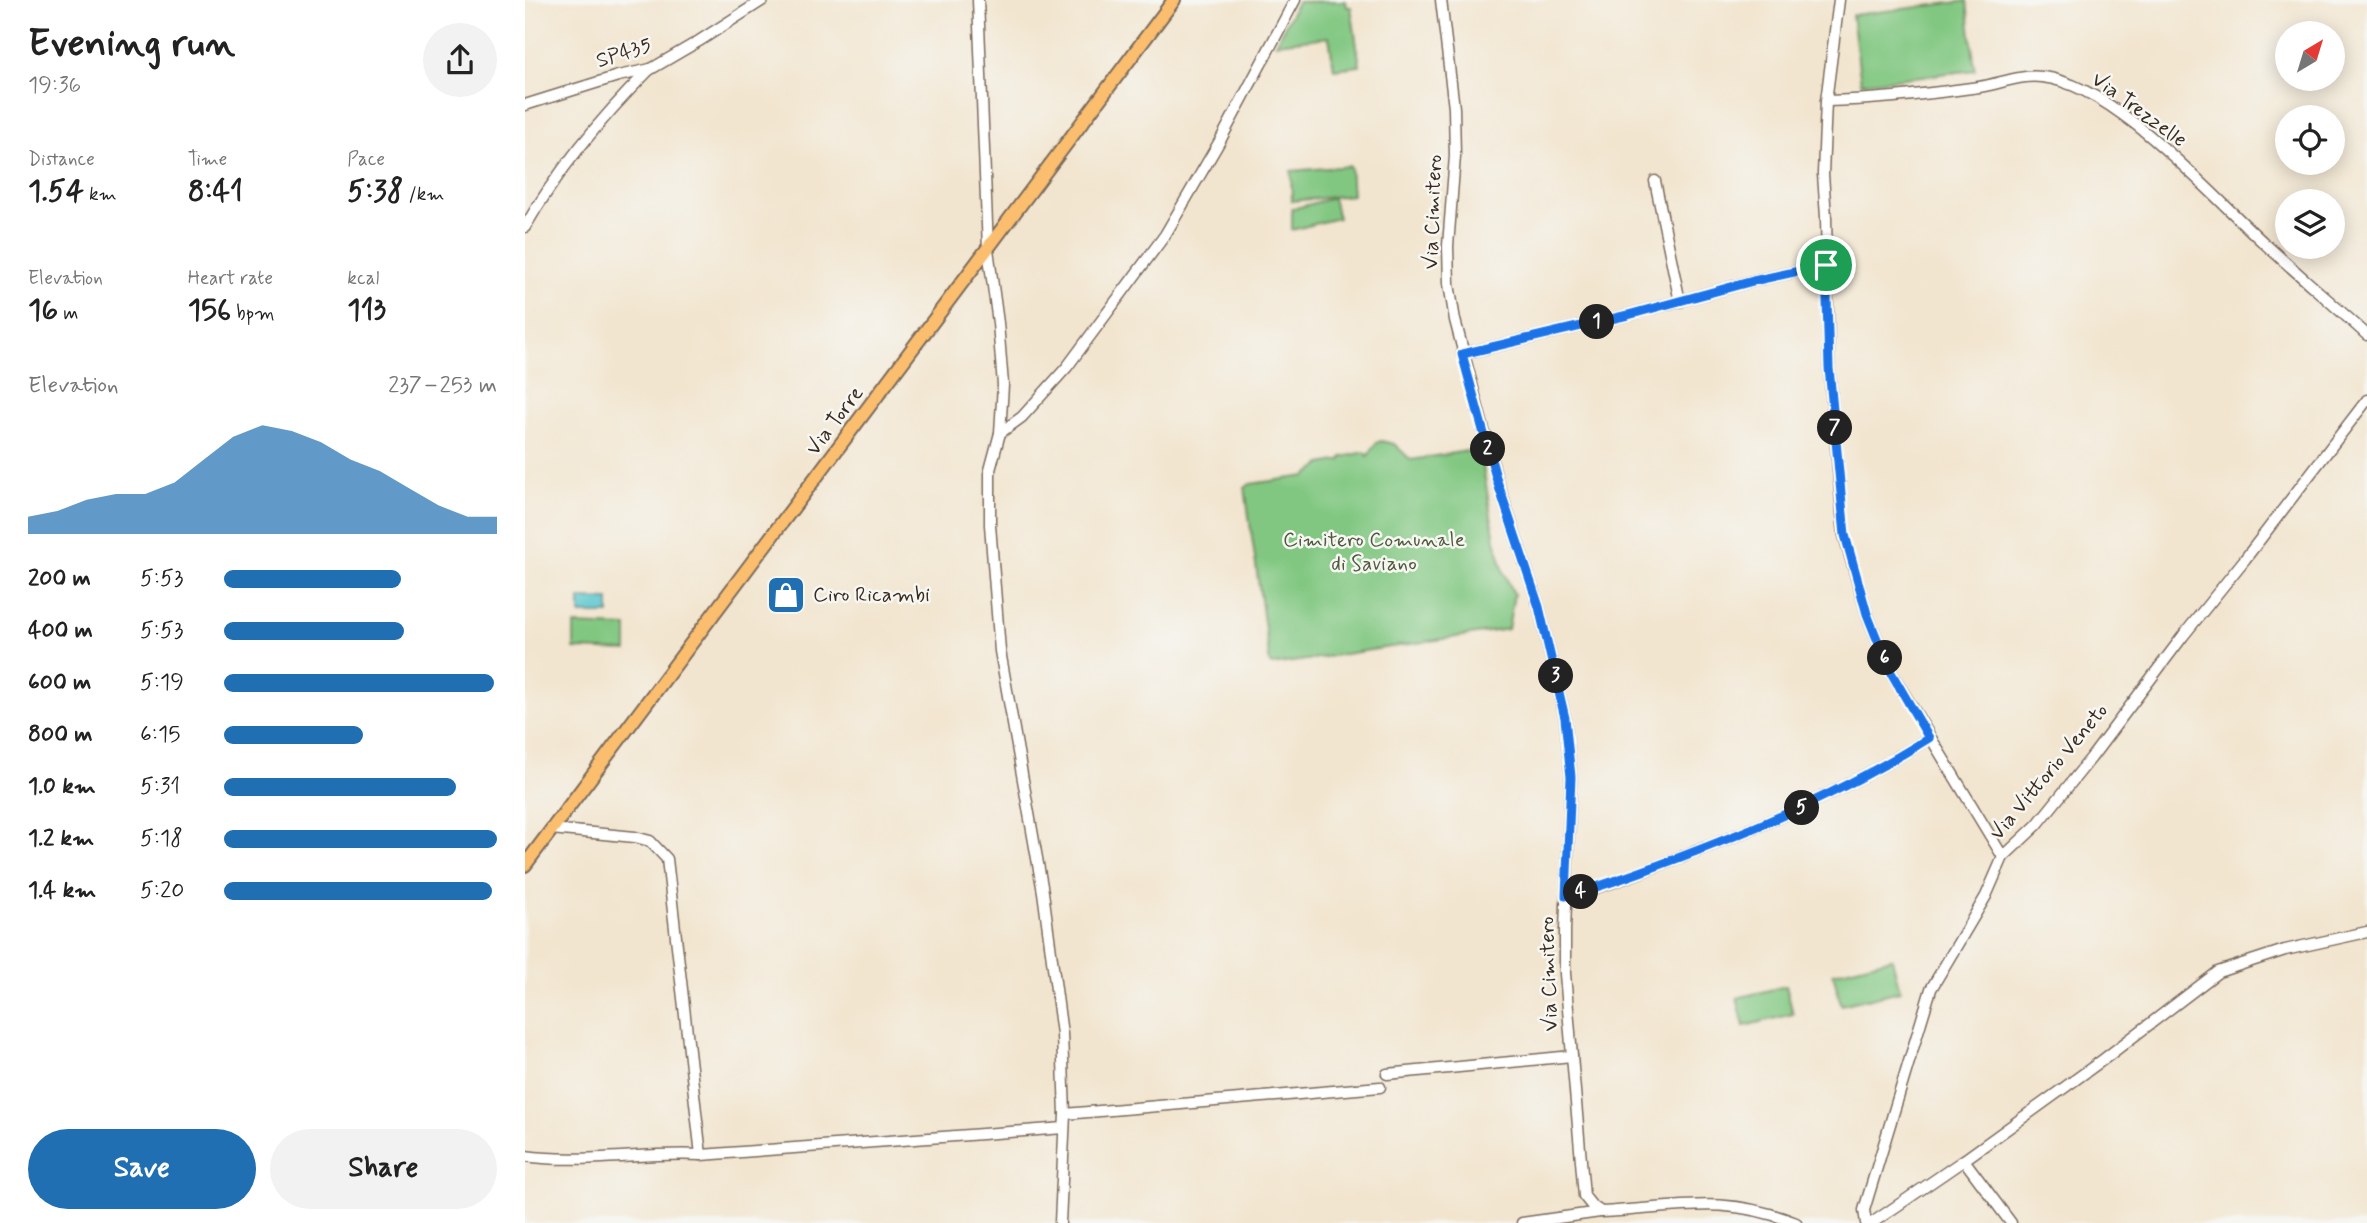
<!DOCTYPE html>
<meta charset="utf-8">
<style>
:root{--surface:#fff;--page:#f2f2f2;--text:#222;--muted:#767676;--accent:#1f6fb2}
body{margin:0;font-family:Mynerve,sans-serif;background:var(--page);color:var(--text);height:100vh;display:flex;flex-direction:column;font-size:26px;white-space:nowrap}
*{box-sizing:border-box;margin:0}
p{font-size:23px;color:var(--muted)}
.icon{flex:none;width:38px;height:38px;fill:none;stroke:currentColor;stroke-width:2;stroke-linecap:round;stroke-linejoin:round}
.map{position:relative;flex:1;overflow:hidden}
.sheet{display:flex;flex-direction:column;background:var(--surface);width:525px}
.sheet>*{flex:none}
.needle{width:46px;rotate:38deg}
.fabs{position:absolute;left:1750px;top:21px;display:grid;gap:14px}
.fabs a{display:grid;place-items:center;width:70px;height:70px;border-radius:50%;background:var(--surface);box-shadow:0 4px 18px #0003;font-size:35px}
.pin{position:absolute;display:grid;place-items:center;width:60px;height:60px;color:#fff;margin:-30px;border:4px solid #fff;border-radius:50%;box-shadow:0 2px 7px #0007}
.km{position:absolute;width:35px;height:35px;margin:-18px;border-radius:50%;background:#222;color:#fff;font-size:19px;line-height:35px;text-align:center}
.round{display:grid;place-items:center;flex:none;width:74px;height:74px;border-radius:37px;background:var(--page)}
.headline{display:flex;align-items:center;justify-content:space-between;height:119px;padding:0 28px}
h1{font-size:38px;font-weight:700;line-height:52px}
.stats{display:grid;grid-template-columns:repeat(3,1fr);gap:10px;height:119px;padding:7px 28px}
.stats div{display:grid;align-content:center}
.stats b{font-size:30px;font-weight:700}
.stats small{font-size:19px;font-weight:400}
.stats p{font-size:19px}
.chart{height:196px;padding:14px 28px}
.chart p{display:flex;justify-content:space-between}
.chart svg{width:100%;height:126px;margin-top:7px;fill:var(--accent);opacity:.7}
.action{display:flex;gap:14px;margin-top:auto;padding:14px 28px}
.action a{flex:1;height:80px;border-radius:42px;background:var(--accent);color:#fff;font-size:28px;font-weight:700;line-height:80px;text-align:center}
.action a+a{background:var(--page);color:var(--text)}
ul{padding:0 28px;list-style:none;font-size:23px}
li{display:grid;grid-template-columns:112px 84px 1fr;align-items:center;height:52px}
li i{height:18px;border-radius:9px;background:var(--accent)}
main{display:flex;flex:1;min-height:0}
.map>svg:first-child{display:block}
.green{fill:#81c781;stroke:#5e7850;stroke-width:2}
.water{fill:#5ac7ce;stroke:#4a7876;stroke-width:2}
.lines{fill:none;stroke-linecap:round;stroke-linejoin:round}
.minor-casing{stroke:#7b6b5c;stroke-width:13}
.major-casing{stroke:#7b6b5c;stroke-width:16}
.minor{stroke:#fff;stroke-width:10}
.major{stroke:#fabe6e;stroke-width:12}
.route-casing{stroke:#fff;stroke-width:14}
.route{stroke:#1a73e8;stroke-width:9}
.labels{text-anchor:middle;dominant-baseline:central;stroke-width:5;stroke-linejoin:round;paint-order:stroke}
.street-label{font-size:21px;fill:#3b2a1e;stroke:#f6f6f2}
.park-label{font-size:21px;fill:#50593c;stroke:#f6f6f2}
.poi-label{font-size:21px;fill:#3b2a1e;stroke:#f6f6f2;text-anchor:start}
</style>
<main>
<section class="sheet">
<div class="headline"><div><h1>Evening run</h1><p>19:36</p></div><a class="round"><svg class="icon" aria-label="share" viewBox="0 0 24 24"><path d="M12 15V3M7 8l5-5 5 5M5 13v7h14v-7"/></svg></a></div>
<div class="stats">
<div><p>Distance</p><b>1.54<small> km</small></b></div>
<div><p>Time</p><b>8:41</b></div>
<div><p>Pace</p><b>5:38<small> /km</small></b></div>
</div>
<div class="stats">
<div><p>Elevation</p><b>16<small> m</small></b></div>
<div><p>Heart rate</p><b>156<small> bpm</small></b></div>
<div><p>kcal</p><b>113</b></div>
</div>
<div class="chart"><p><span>Elevation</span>237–253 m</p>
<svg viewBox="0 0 160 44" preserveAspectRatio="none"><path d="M0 44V38L10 36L20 32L30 30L40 30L50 26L60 18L70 10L80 6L90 8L100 12L110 18L120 22L130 28L140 34L150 38L160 38V44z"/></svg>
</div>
<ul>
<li><b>200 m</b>5:53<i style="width:65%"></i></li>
<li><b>400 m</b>5:53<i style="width:66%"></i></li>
<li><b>600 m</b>5:19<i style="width:99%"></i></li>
<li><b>800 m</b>6:15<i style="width:51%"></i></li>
<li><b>1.0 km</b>5:31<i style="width:85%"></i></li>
<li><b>1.2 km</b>5:18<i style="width:100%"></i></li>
<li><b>1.4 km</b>5:20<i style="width:98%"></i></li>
</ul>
<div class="action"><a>Save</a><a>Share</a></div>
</section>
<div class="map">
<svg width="1842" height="1223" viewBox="0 0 1842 1223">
<rect width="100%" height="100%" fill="#f6f6f2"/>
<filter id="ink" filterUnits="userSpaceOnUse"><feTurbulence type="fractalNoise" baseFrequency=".0143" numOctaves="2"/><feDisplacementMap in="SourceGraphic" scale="14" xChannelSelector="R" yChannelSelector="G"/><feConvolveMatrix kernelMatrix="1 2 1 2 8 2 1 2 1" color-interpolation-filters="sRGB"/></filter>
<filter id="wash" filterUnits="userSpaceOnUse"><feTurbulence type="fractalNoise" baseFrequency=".00686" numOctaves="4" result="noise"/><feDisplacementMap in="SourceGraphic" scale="28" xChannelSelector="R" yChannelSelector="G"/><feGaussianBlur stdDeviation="1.57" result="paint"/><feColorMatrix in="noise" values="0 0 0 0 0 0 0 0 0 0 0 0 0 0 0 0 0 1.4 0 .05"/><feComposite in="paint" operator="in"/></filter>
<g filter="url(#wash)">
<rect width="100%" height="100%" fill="#f2e5cf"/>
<g class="green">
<path d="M821,1L822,7H826L835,66L809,69L804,37L751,43L772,2Z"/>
<path d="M1442,1L1450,70L1336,83L1327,15Z"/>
<path d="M825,166L827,195L767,201L766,171Z"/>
<path d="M808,198L813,218L767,230V209Z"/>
<path d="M856,441L869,444L886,460L955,449L970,540L979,573L989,594L983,629L748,665L745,664L720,488L725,484L781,476L797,464L817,460V457L840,452L843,456L851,443Z"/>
<path d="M49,625L102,627V651L49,649Z"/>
<path d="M1367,958L1375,991L1316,1005L1308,973Z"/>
<path d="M1261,986L1268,1014L1219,1026L1212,998Z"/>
</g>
<path class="water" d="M55,599L84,600V614H55Z"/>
</g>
<g filter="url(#ink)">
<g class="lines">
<defs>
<g id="minor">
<path d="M453,0L463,249L473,323L478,385L475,433L465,470V525L475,651L518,892L537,1034L540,1114L535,1223"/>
<path d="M916,0L929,108L930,156L923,246L924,284L930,320L972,480L1014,607L1040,718L1046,777L1040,930V974L1059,1196L1067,1206L1076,1212C1151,1209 1196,1193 1271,1223"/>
<path d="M1314,0L1301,101L1298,174L1301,217L1304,368L1319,535L1342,614L1364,669L1478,857"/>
<path d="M1301,101C1352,100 1403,94 1454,87C1474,84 1496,74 1517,77C1589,84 1686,195 1739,243C1773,274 1808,304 1842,335"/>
<path d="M0,105L93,76L126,69L174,41L238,0"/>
<path d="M1130,181L1155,302"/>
<path d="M0,227C34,168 77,117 125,69"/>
<path d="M937,354L1103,315L1228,281L1301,265"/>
<path d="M475,433L497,417L542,367L640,235L696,139L770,0"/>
<path d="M26,829L110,837L125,841L142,859L176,1155L539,1128"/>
<path d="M1041,896C1079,887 1116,872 1153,858C1241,825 1325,788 1404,738"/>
<path d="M862,1074L1047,1056"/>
<path d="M540,1114L855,1087"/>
<path d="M0,1156C58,1164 117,1152 176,1155"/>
<path d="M1439,1160L1486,1223"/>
<path d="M997,1223L1075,1212"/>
<path d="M1341,1223L1339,1210L1406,989L1461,896L1478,857L1512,825L1566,758L1658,636L1720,559L1842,400"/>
<path d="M1347,1223L1439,1160L1579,1059L1693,972L1760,950L1842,932"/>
</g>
<path id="major" d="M0,865L649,0"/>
</defs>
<use href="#minor" class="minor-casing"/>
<use href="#major" class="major-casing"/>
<use href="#minor" class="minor"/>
<use href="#major" class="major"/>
</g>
</g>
<g class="lines" filter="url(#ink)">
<defs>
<path id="route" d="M1301,265L1304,368L1320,535L1342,614L1364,669L1404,738C1325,788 1241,825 1153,858C1116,872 1079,886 1041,896L1046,777L1040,718L1014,607L972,481L937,354L1103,315L1228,281Z"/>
</defs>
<use href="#route" class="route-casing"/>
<use href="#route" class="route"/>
</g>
<defs>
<symbol id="shop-square" viewBox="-11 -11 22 22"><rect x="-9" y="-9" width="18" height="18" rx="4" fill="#1f6fb2" stroke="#f6f6f2"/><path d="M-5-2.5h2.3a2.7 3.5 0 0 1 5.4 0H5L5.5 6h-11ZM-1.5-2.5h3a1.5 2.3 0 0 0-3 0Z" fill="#fff"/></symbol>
</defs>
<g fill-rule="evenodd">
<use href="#shop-square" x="239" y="573" width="44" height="44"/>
</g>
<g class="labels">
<g class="street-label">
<text transform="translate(99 53) rotate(-18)">SP435</text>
<text transform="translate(1614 110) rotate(36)">Via Trezzelle</text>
<text transform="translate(908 212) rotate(-88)">Via Cimitero</text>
<text transform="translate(310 421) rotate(-53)">Via Torre</text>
<text transform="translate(1524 772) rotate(-50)">Via Vittorio Veneto</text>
<text transform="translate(1024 974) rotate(-92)">Via Cimitero</text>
</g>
<g class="park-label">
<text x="849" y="540">Cimitero Comunale<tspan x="849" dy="24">di Saviano</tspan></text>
</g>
<g class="poi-label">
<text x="288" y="595">Ciro Ricambi</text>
</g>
</g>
</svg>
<div class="fabs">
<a><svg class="needle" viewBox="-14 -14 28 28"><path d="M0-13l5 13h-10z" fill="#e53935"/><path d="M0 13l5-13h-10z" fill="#767676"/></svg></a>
<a><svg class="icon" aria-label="locate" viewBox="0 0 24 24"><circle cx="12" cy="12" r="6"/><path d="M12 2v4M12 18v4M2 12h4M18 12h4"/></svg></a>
<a><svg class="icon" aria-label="layers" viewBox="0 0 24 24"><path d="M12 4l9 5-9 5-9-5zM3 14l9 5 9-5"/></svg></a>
</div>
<div class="pin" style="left:1301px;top:265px;background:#1e9e55"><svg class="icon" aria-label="arrive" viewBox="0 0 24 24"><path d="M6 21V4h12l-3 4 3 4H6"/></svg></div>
<b class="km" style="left:1072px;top:322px">1</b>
<b class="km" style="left:963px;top:449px">2</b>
<b class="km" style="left:1031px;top:676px">3</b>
<b class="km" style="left:1056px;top:892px">4</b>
<b class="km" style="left:1277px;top:808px">5</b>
<b class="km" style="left:1360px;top:658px">6</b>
<b class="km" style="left:1310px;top:428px">7</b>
</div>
</main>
